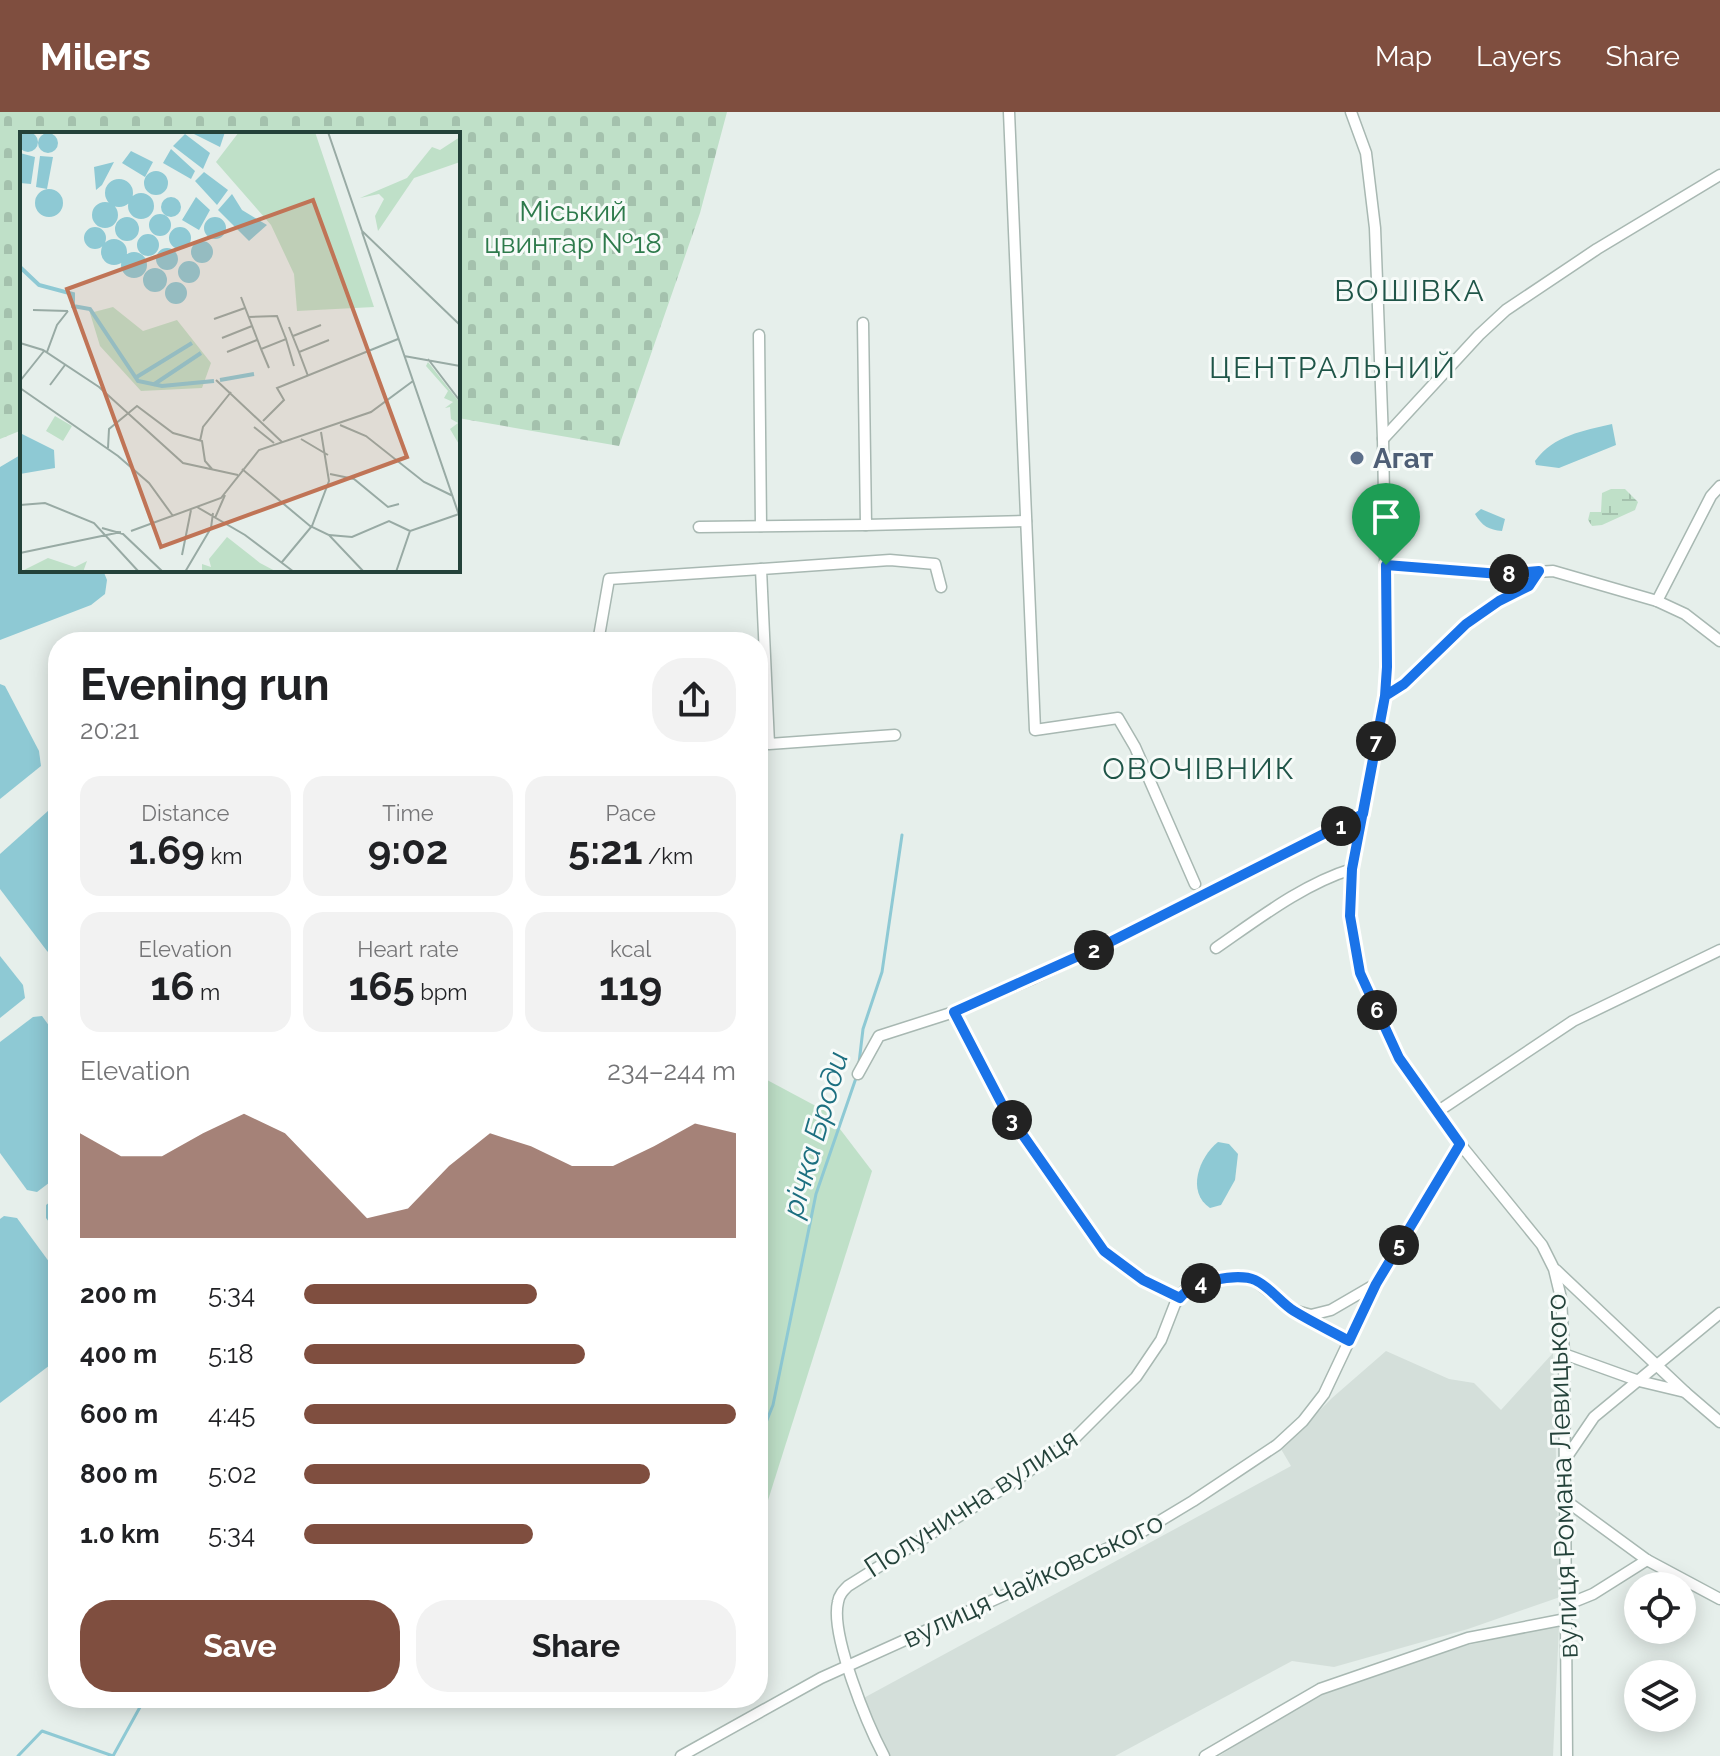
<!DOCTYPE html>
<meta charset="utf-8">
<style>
:root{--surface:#fff;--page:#f2f2f2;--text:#202124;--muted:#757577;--accent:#7f4e3f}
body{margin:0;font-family:Raleway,sans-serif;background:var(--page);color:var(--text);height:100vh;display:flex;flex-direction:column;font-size:30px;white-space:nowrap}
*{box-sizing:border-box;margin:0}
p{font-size:26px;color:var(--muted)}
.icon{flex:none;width:44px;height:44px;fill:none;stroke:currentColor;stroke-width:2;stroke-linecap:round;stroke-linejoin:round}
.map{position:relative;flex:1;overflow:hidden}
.drawer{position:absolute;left:48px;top:520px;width:720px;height:1076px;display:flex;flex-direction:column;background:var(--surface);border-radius:32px;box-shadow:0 4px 20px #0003}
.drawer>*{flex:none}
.fabs{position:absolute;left:1624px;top:1460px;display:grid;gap:16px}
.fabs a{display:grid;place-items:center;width:72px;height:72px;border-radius:50%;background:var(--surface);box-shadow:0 4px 20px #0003;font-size:40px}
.pin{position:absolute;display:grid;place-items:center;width:68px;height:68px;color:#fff;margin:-82px -34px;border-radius:50% 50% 50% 0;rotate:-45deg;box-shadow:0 0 8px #0007}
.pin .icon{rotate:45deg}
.km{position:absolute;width:40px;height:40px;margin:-20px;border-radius:50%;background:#222;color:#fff;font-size:22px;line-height:40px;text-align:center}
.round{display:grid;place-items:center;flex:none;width:84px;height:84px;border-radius:32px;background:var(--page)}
.headline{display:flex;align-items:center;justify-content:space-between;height:136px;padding:0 32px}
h1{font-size:44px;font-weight:700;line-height:60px}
.stats{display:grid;grid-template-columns:repeat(3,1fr);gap:12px;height:136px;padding:8px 32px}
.stats div{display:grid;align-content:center;border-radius:20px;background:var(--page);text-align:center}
.stats b{font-size:40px;font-weight:700}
.stats small{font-size:22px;font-weight:400}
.stats p{font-size:22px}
.chart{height:224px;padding:16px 32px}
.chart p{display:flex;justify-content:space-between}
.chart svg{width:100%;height:144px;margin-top:8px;fill:var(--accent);opacity:.7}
.button{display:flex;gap:16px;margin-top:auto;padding:16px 32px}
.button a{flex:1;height:92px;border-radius:32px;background:var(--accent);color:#fff;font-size:32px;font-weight:700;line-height:92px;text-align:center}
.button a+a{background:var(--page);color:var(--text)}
ul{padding:0 32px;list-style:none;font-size:26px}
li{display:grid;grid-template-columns:128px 96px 1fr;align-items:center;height:60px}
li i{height:20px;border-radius:10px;background:var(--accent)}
header{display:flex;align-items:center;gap:48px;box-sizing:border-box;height:112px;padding:0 40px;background:var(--accent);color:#fff}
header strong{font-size:38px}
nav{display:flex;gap:44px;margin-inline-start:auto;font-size:28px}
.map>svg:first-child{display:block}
.built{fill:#d4dfda}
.green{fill:#bfe0c8}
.wetland{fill:url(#wetland-marsh)}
.cemetery{fill:url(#cemetery-stones)}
.water{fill:#8ec9d4}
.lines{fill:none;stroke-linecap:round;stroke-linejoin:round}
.stream{stroke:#8ec9d4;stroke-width:3}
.street-casing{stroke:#a8b8b2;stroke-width:13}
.street{stroke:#fff;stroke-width:10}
.route-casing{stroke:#fff;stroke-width:16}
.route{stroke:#1a73e8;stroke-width:10}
.service-dot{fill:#5c6f8a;stroke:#f7fbf9;stroke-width:3}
.labels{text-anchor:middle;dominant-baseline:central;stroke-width:6;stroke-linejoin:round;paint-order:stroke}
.park-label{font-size:28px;fill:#2d7a4b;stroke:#f7fbf9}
.service-label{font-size:28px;font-weight:bold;fill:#4e5e75;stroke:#f7fbf9;text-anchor:start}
.street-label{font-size:28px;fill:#24423a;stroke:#f7fbf9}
.neighbourhood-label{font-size:30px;letter-spacing:2px;fill:#1f5548;stroke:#f7fbf9}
.water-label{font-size:30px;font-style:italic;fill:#1c6f80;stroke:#f7fbf9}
.inset-river{fill:none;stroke:#8ec9d4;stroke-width:4}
.inset-road{fill:none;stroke:#98aaa4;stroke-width:2}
.view{fill:#c07456;fill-opacity:0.15;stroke:#c07456;stroke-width:4}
.inset-edge{fill:none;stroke:#24423a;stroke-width:4}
</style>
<header>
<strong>Milers</strong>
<nav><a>Map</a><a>Layers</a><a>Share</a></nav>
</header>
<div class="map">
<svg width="1720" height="1644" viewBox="0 0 1720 1644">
<defs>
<pattern id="wetland-marsh" width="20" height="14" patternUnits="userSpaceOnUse" patternTransform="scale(2)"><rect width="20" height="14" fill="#bfe0c8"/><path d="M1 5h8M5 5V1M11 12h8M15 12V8" fill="none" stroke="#a4c1ad"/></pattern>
<pattern id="cemetery-stones" width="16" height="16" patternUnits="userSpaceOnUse" patternTransform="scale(2)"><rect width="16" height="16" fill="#bfe0c8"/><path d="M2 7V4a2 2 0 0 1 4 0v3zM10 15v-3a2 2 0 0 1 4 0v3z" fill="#a4c1ad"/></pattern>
</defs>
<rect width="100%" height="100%" fill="#e6efeb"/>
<g class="built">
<path d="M1386,1239L1449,1267L1474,1271L1501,1298L1553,1241L1560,1485L1468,1517L1334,1555L1292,1549L1115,1644H889L860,1588L1291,1354L1281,1337L1332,1286Z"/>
<path d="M1559,1514L1553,1644H1219L1320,1580L1468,1533Z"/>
</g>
<path class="green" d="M758,963L827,1000L872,1059L758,1420Z"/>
<path class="wetland" d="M1611,377H1625L1638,390L1635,398L1602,413L1592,414L1588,408L1590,400H1601L1602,381Z"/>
<path class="cemetery" d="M0,0H727L700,101L619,334L458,306V22H22V318L0,327Z"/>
<g class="water">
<path d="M1612,312L1616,333L1559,356L1536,353L1535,349C1554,323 1583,319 1612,312Z"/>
<path d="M22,342V458H103L107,468L105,482L91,493L0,528V355Z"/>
<path d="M1481,397L1505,407L1502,419C1489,418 1482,414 1475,402Z"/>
<path d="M0,572L5,574L39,639L41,654L0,687Z"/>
<path d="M58,690V849L47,839L0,777V742Z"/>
<path d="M0,844L23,873L25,886L0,906Z"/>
<path d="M42,904L58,926V1064L37,1080L27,1078L0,1041V930L33,905Z"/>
<path d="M1218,1030L1229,1032L1238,1042L1235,1068L1221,1093L1210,1096C1186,1080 1199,1045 1218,1030Z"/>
<path d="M58,1084V1122L46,1106V1093Z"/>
<path d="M4,1104L17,1106L58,1162V1247L0,1291V1107Z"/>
</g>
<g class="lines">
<g class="stream">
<path d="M859,951L863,917L882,860L902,723"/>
<path d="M758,1330L773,1293L816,1082L856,966"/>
<path d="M18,1644L42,1619L113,1644L145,1586"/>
</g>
<defs>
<g id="street">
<path d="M1009,0L1035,618L1118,606L1135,635L1195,772"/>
<path d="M1351,0L1366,41L1375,116L1383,327L1387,555L1385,584L1352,757L1350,804L1360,861L1399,946L1460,1032L1542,1133L1554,1157L1561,1186L1564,1242L1567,1644"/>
<path d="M863,211L866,413L1026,409"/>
<path d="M759,223L761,414"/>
<path d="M1383,327L1479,223L1506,198L1597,137L1720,63"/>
<path d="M699,415L866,413"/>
<path d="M1386,453L1500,462L1553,459L1657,489L1685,502L1720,529"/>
<path d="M1657,489L1711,384L1720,374"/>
<path d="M598,530L609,467L761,457"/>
<path d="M1385,584L1404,572L1466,512L1499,489L1529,474L1539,459"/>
<path d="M895,623L769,632L761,457L890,448L935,452L941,475"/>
<path d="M1216,836C1258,807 1303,772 1352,757"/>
<path d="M954,900L1004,996L1104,1139L1143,1168L1180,1186"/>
<path d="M858,962L879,924L954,900L1034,866L1112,829L1363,702"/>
<path d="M1437,1000L1573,909L1720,838"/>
<path d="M1556,1158L1685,1280"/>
<path d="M1302,1203L1349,1229"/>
<path d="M1564,1242L1639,1269L1685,1280L1720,1310"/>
<path d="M1564,1349L1594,1305L1720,1201"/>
<path d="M1565,1388L1647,1448L1720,1487"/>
<path d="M1566,1493L1593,1482L1647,1448"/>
<path d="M681,1644L821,1566L1135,1424L1193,1389L1277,1333L1303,1309L1324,1282L1376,1172L1460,1032"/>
<path d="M884,1644C868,1614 830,1523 838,1490C839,1483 843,1479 848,1474L1015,1369L1074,1327L1136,1265L1161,1228L1175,1192L1185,1178L1200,1171L1240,1164L1253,1167L1293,1198L1311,1203L1331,1198L1374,1173"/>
<path d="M1205,1644L1320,1577L1468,1526L1566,1507"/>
</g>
</defs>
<use href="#street" class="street-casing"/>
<use href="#street" class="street"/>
</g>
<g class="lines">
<defs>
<path id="route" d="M1386,453L1387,555L1385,584L1363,702L1112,829L954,900L1004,996L1104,1139L1143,1168L1180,1186C1191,1170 1237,1160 1255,1168C1270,1175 1280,1190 1294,1199C1312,1210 1331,1219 1349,1229L1376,1172L1460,1032L1399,946L1360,861L1350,804L1352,757L1385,584L1404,572L1466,512L1499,489L1529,474L1539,459L1500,462L1386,453"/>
</defs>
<use href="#route" class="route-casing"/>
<use href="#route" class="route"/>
</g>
<circle class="service-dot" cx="1357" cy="346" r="8"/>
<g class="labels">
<g class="park-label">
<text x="573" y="99">Міський<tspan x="573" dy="32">цвинтар №18</tspan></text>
</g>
<g class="service-label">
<text x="1373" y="346">Агат</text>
</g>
<g class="street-label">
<text transform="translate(1562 1364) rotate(-92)">вулиця Романа Левицького</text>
<text transform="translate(971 1391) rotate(-33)">Полунична вулиця</text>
<text transform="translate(1033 1468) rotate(-25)">вулиця Чайковського</text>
</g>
<g class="neighbourhood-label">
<text x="1410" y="178">ВОШІВКА</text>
<text x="1333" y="255">ЦЕНТРАЛЬНИЙ</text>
<text x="1199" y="656">ОВОЧІВНИК</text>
</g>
<g class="water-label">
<text transform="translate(815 1022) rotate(-74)">річка Броди</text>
</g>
</g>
<g transform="translate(20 20)">
<rect width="440" height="440" fill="#e6efeb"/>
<path d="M93,175L123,199L157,188L191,231L182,256L121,259L80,214L70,181ZM28,426L55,435L67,429L63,440H0Z" fill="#bfe0c8"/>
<path d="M440,5V30L394,46L358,99L355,84L364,67L359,62L340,66L387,46L412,15L420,18ZM408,230L440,271V314L430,297L438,291L431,287L430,275L425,276L433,270L424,266L428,259L406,234ZM207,405L240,431L257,440H182V432L191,435L189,427Z" fill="#bfe0c8"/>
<path d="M219,0H295L354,175L277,179L274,142L251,93L196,30ZM35,284L52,294L43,309L26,299Z" fill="#bfe0c8"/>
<path d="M-2 10a10 10 0 1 1 20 0a10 10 0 1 1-20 0ZM205,0L200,15L172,1V0ZM18 11a10 10 0 1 1 20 0a10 10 0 1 1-20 0ZM165,2L190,21L183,37L153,14ZM151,17L175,39L171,47L143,31ZM111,19L133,30L125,45L102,31ZM0,21L15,25L11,52L0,51ZM20,24L33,25L27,57L16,55ZM94,30L82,53L76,58L74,35ZM124 51a12 12 0 1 1 24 0a12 12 0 1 1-24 0ZM184,40L208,58L197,73L175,49ZM85 61a14 14 0 1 1 28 0a14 14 0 1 1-28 0ZM15 71a14 14 0 1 1 28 0a14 14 0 1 1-28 0ZM108 74a13 13 0 1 1 26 0a13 13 0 1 1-26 0ZM212,62L222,78L247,93L229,109L198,78ZM141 75a10 10 0 1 1 20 0a10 10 0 1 1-20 0ZM176,65L190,78L179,98L162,88ZM72 83a13 13 0 1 1 26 0a13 13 0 1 1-26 0ZM129 93a11 11 0 1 1 22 0a11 11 0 1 1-22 0ZM184 96a11 11 0 1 1 22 0a11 11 0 1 1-22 0ZM95 97a12 12 0 1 1 24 0a12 12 0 1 1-24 0ZM149 106a11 11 0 1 1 22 0a11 11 0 1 1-22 0ZM64 106a11 11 0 1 1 22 0a11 11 0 1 1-22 0ZM117 113a11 11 0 1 1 22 0a11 11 0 1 1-22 0ZM81 120a13 13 0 1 1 26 0a13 13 0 1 1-26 0ZM171 120a11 11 0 1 1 22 0a11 11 0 1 1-22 0ZM136 127a11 11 0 1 1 22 0a11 11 0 1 1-22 0ZM101 133a13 13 0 1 1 26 0a13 13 0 1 1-26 0ZM158 140a11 11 0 1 1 22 0a11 11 0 1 1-22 0ZM123 148a12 12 0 1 1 24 0a12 12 0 1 1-24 0ZM145 161a11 11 0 1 1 22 0a11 11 0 1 1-22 0ZM0,301L34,318L35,336L0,342Z" fill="#8ec9d4"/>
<path class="inset-river" d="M0,135L19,153L53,162V174L70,177L118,249L142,254L194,249M115,246L172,211M200,248L234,242M133,253L181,221"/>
<path class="inset-road" d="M308,0L342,99L440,193M342,100L440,386M221,165L241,217M13,178L48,179M228,185L257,184L266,207M194,187L225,176M269,195L279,220M273,204L301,193M202,206L232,194M0,211L23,218L79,255L163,331L218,343M27,220L37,193L48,179M207,220L237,208M384,224L440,234M408,227L440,269M249,236L241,217L266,207L274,234M288,244L279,220L309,208M196,248L262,310M0,249L24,219M30,253L45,233M0,256L98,324L129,351L153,384M243,289L264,268L257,256L378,207M320,293L346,304L404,350L433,364M234,295L254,311M281,307L308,323M180,309L183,295L211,260M88,316L89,297L117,274L153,301L182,309L185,329L192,337M222,337L290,394L309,403L344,440M310,342L334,347L368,375L379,372M0,373L25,371L74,391L119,440M177,375L225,403L274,440M195,386L205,363M82,396L103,402L143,440M111,399L201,366L239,318L351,280L393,249M309,403L332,405L369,389L390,399M0,421L101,400M162,423L171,378M262,430L292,394L309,349L301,300M165,440L191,396L193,381M376,440L390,399L439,382"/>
<path class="view" d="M293,68L387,325L141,415L47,157Z"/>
<rect width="440" height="440" class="inset-edge"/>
</g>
</svg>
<div class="fabs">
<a><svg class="icon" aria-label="locate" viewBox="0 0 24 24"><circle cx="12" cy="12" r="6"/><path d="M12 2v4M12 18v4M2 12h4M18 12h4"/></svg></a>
<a><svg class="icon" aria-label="layers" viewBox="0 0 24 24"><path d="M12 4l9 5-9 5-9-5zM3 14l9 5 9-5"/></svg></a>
</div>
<div class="pin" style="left:1386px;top:453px;background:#1e9e55"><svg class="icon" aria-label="arrive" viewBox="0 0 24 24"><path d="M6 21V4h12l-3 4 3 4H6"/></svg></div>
<b class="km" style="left:1341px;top:714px">1</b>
<b class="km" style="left:1094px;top:838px">2</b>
<b class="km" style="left:1012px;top:1008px">3</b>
<b class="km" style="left:1201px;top:1171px">4</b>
<b class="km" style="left:1399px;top:1133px">5</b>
<b class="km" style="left:1377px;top:898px">6</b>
<b class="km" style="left:1376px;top:629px">7</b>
<b class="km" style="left:1509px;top:462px">8</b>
<section class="drawer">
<div class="headline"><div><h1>Evening run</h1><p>20:21</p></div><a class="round"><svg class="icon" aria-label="share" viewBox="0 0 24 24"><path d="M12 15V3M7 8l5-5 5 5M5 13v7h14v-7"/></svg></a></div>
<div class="stats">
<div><p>Distance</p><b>1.69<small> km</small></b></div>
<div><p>Time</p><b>9:02</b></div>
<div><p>Pace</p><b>5:21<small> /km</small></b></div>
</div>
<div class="stats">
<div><p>Elevation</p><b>16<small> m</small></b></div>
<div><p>Heart rate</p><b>165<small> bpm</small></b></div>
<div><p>kcal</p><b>119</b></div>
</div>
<div class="chart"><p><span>Elevation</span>234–244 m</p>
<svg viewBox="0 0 160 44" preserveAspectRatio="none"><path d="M0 44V12L10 19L20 19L30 12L40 6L50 12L60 25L70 38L80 35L90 22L100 12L110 16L120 22L130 22L140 16L150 9L160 12V44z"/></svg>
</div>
<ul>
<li><b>200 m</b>5:34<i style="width:54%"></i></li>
<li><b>400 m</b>5:18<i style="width:65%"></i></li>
<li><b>600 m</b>4:45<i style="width:100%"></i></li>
<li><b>800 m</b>5:02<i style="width:80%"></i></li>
<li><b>1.0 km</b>5:34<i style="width:53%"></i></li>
</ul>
<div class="button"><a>Save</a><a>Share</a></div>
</section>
</div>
